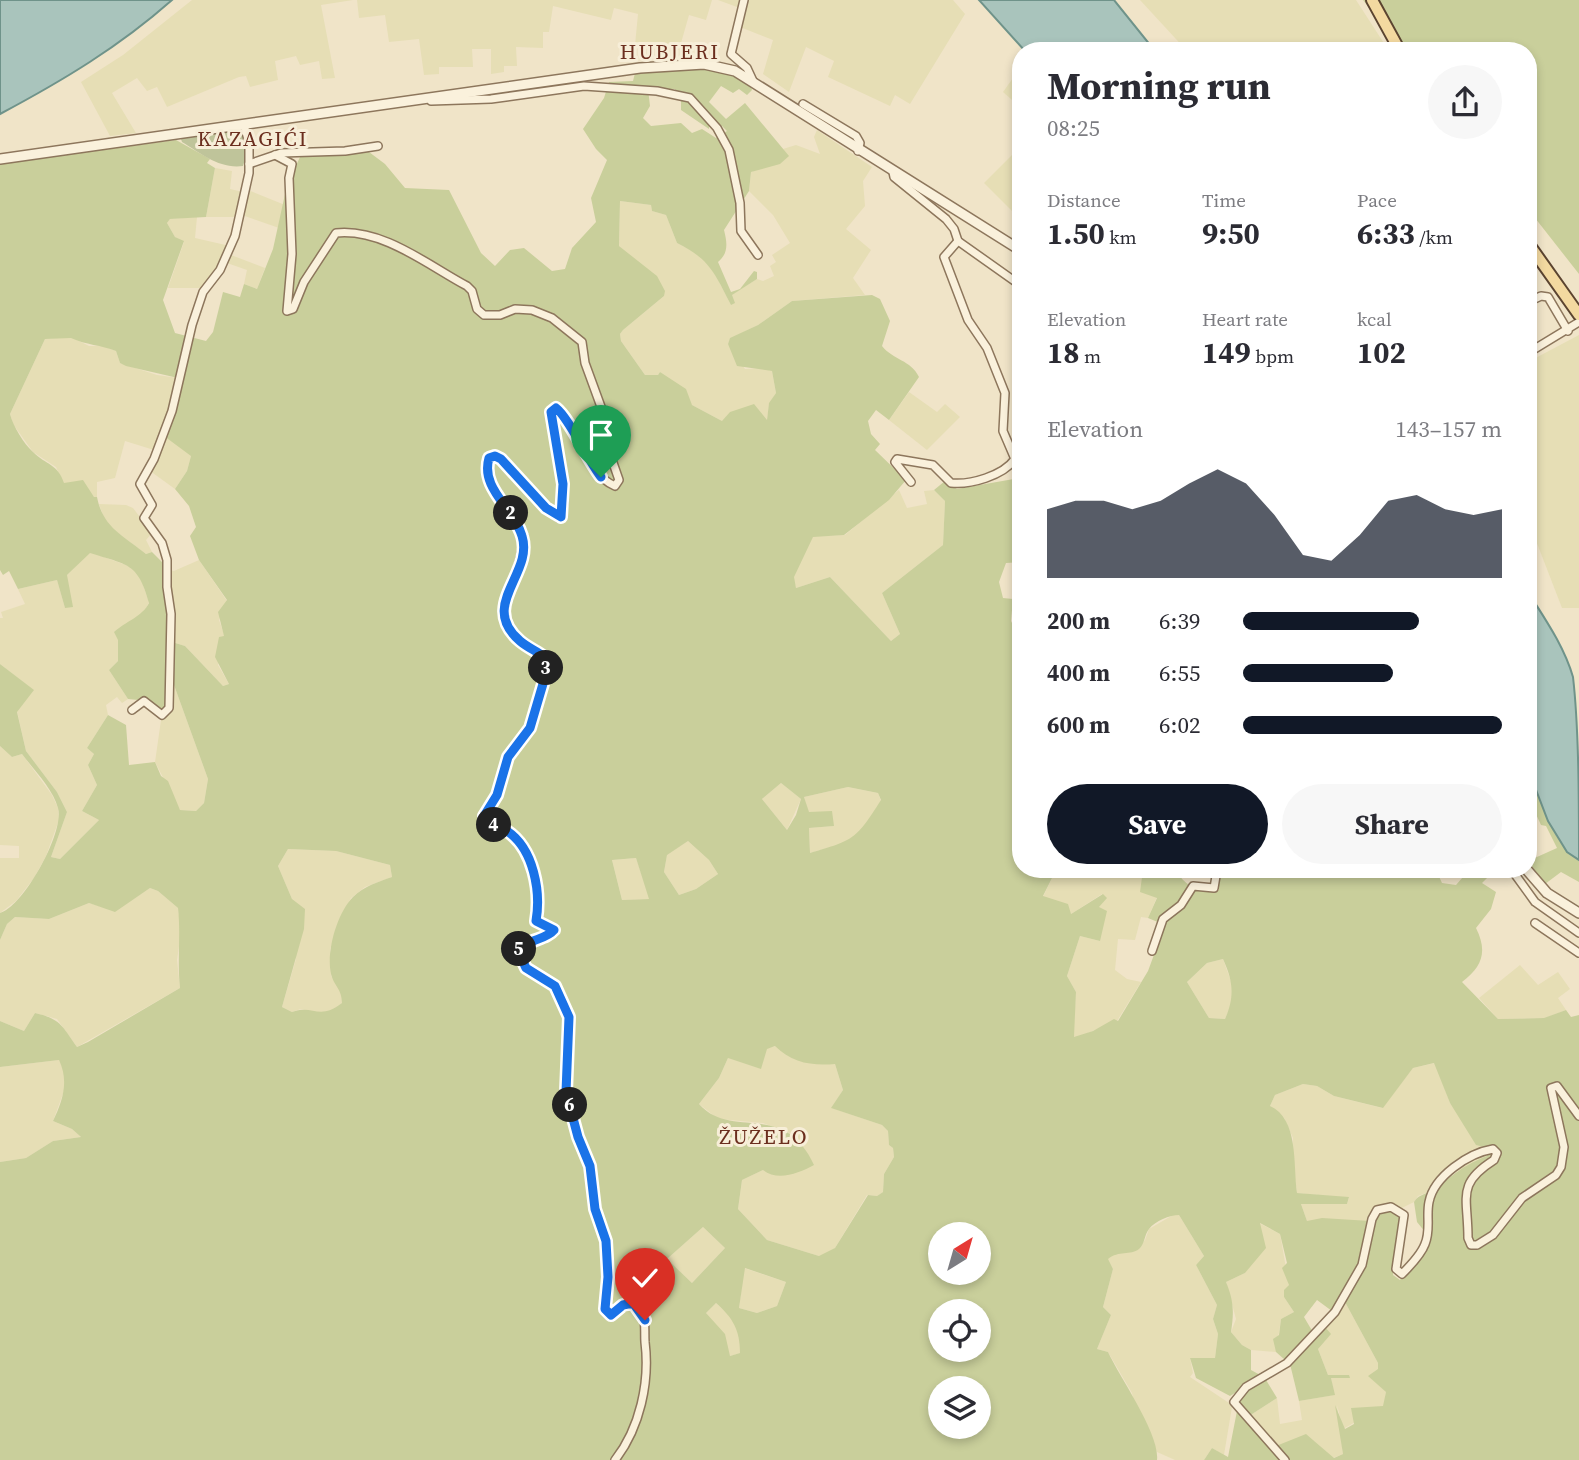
<!DOCTYPE html>
<meta charset="utf-8">
<style>
:root{--surface:#fff;--page:#f7f7f7;--text:#2b2b33;--muted:#7c7c81;--accent:#111827}
body{margin:0;font-family:"Source Serif 4",serif;background:var(--page);color:var(--text);height:100vh;display:flex;flex-direction:column;font-size:26px;white-space:nowrap}
*{box-sizing:border-box;margin:0}
p{font-size:23px;color:var(--muted)}
.icon{flex:none;width:38px;height:38px;fill:none;stroke:currentColor;stroke-width:2;stroke-linecap:round;stroke-linejoin:round}
.map{position:relative;flex:1;overflow:hidden}
.sheet{position:absolute;left:1012px;top:42px;width:525px;height:836px;display:flex;flex-direction:column;background:var(--surface);border-radius:28px;box-shadow:0 4px 10px #0003}
.sheet>*{flex:none}
.needle{width:46px;rotate:37deg}
.buttons{position:absolute;left:928px;top:1222px;display:grid;gap:14px}
.buttons a{display:grid;place-items:center;width:63px;height:63px;border-radius:50%;background:var(--surface);box-shadow:0 4px 10px #0003;font-size:35px}
.pin{position:absolute;display:grid;place-items:center;width:60px;height:60px;color:#fff;margin:-72px -30px;border-radius:50% 50% 50% 0;rotate:-45deg;box-shadow:0 0 7px #0007}
.pin .icon{rotate:45deg}
.km{position:absolute;width:35px;height:35px;margin:-18px;border-radius:50%;background:#222;color:#fff;font-size:19px;line-height:35px;text-align:center}
.round{display:grid;place-items:center;flex:none;width:74px;height:74px;border-radius:37px;background:var(--page)}
.summary{display:flex;align-items:center;justify-content:space-between;height:119px;padding:0 35px}
h1{font-size:38px;font-weight:700;line-height:52px}
.stats{display:grid;grid-template-columns:repeat(3,1fr);gap:10px;height:119px;padding:7px 35px}
.stats div{display:grid;align-content:center}
.stats b{font-size:30px;font-weight:700}
.stats small{font-size:19px;font-weight:400}
.stats p{font-size:19px}
.chart{height:196px;padding:14px 35px}
.chart p{display:flex;justify-content:space-between}
.chart svg{width:100%;height:126px;margin-top:7px;fill:var(--accent);opacity:.7}
.action{display:flex;gap:14px;margin-top:auto;padding:14px 35px}
.action a{flex:1;height:80px;border-radius:42px;background:var(--accent);color:#fff;font-size:28px;font-weight:700;line-height:80px;text-align:center}
.action a+a{background:var(--page);color:var(--text)}
ul{padding:0 35px;list-style:none;font-size:23px}
li{display:grid;grid-template-columns:112px 84px 1fr;align-items:center;height:52px}
li i{height:18px;border-radius:9px;background:var(--accent)}
.map>svg:first-child{display:block}
.farmland{fill:#e6deb5}
.green{fill:#c9cf9b;fill-rule:evenodd}
.cemetery{fill:#bfc49a}
.water{fill:#a9c4bc;stroke:#6f938a;stroke-width:2}
.lines{fill:none;stroke-linecap:round;stroke-linejoin:round}
.minor-casing{stroke:#8d765c;stroke-width:10}
.tertiary-casing{stroke:#8d765c;stroke-width:12}
.primary-casing{stroke:#5b4430;stroke-width:14}
.minor{stroke:#faf1dc;stroke-width:7}
.tertiary{stroke:#faf1dc;stroke-width:9}
.primary{stroke:#f3d9a0;stroke-width:10}
.route-casing{stroke:#fff;stroke-width:14}
.route{stroke:#1a73e8;stroke-width:9}
.labels{text-anchor:middle;dominant-baseline:central;stroke-width:6;stroke-linejoin:round;paint-order:stroke}
.quarter-label{font-size:21px;letter-spacing:2px;fill:#6b2e1e;stroke:#f7eed8}
</style>
<div class="map">
<svg width="1579" height="1460" viewBox="0 0 1579 1460">
<rect width="100%" height="100%" fill="#f0e4c8"/>
<g class="farmland">
<path d="M192,0H353L321,5L335,78L322,79L319,61L300,65L296,56L275,61L278,80L250,87L246,76L239,77L167,107L157,87L147,91L137,78L112,93L136,133L110,136L81,82L123,55Z"/>
<path d="M357,0H712L706,20L689,15L679,50L635,45L638,14L614,8L611,20L553,6L549,32H543V48L516,47L517,66H504V72L491,74V49H472L473,67H439V74L424,75L419,39L389,42L385,15L359,18Z"/>
<path d="M718,0H953L965,14L910,104L895,95L890,106L828,77L834,61L806,47L789,92L763,74L773,40L740,27L745,10Z"/>
<path d="M1140,0H1356L1389,51H1187Z"/>
<path d="M1018,71L1020,73V107L1003,92Z"/>
<path d="M817,130L872,167L863,181L865,206L846,229L871,250L853,278L865,295L792,301L758,325L730,339L728,344L745,369L762,368L772,371L776,393L769,404L767,421L758,411L722,421L692,405L660,372L658,375H645L621,341L620,334L623,330L664,296L619,246L620,201L651,205L652,211L666,215L677,243L697,253L711,266L731,305V295L757,279L763,281L774,276L770,266L776,262L772,255L790,243L773,215L749,191L751,172L788,156L783,149L796,145L820,154L814,137Z"/>
<path d="M1020,147V210L1015,214L984,183Z"/>
<path d="M215,168L232,171L230,189L243,192L237,217H206Z"/>
<path d="M248,190L285,205L279,228L242,215Z"/>
<path d="M197,217L195,238L230,246L218,269L203,288H168L184,242L175,237L167,223L170,219Z"/>
<path d="M231,255L265,268L257,289L244,284L247,270L227,263Z"/>
<path d="M1579,335V608H1562L1528,520V362Z"/>
<path d="M71,337L89,346H104L116,351L120,363L157,375L178,378L191,456L187,471L175,489L146,468L154,450L125,441L115,478L97,482V497H94L89,491L63,483L56,467L33,452L13,424L10,414L45,339Z"/>
<path d="M909,392L937,412L945,404L960,417L927,450L889,420Z"/>
<path d="M899,490L907,508L927,504L924,491L934,490L945,501L943,545L882,593L900,634L891,641L830,577L796,588L793,577L813,536L845,535Z"/>
<path d="M99,504L126,505L133,508L152,533L146,540L152,552L146,554L106,524Z"/>
<path d="M90,552L126,565L139,573L149,602L145,611L118,640V661L109,670L128,699L122,703L117,697L106,705L108,715L87,748L94,754L88,765L97,785L82,811L99,820L60,859L51,857L67,812L57,792L26,751L17,711L33,690L0,664V618H3L1,612L25,604L18,589L57,580L65,608L67,575Z"/>
<path d="M199,560L227,601L219,620L225,637L218,665L229,684L223,686L185,646L172,642L174,612L170,570L174,571Z"/>
<path d="M174,685L208,779L204,803L196,811L180,810L155,762L162,713Z"/>
<path d="M0,746L12,757L22,754L52,795L58,808L59,820L46,856L34,878L16,901L0,913V858H19V846L0,845Z"/>
<path d="M781,783L801,799L787,830L762,799Z"/>
<path d="M848,787L878,793L881,801L860,833L849,842L810,853L809,828L834,826L808,812L804,797Z"/>
<path d="M688,841L709,860L718,874L696,889L679,895L664,872L667,854Z"/>
<path d="M288,849L336,851L390,865L392,877L365,887L351,898L342,916L330,949L331,976L342,991V1003L331,1012L320,1014L301,1009L292,1012L282,1007L296,959L292,899L278,866Z"/>
<path d="M636,858L650,899L622,900L612,860Z"/>
<path d="M1056,870H1143L1142,876L1157,897L1148,918L1141,917L1135,940L1118,939L1115,970L1127,979L1141,982L1117,1021L1078,1037H1073L1076,992L1067,976L1080,936L1100,941L1099,907L1102,894L1071,914L1043,897Z"/>
<path d="M150,888L158,891L178,908L181,932L177,960L180,988L77,1047L57,1019L35,1013L24,1031L0,1021V940L7,924L15,917L49,919L89,903L115,911Z"/>
<path d="M1223,959L1233,987L1232,1004L1225,1019L1209,1018L1187,982L1207,963Z"/>
<path d="M1520,965L1538,985L1558,972L1570,989L1558,998L1566,1010L1545,1018L1498,1019L1479,998Z"/>
<path d="M776,1046L835,1064L843,1090L832,1108L882,1125L888,1131L889,1145L893,1148L894,1157L884,1174L883,1192L877,1196L867,1195L835,1248L827,1255L819,1256L767,1240L738,1209L742,1180L763,1170L789,1133L763,1123L718,1119L699,1104L719,1078L728,1058Z"/>
<path d="M59,1060L66,1074L64,1091L53,1121L72,1129L81,1137L53,1141L26,1158L0,1162V1067Z"/>
<path d="M1435,1063L1450,1103L1484,1147L1487,1156L1450,1175L1436,1189L1418,1196L1414,1202L1402,1208L1383,1204L1376,1208L1370,1221H1307L1301,1204H1347L1349,1198L1297,1193L1292,1155L1293,1138L1284,1118L1270,1106L1275,1095L1303,1084L1317,1086L1334,1096L1382,1108L1413,1068Z"/>
<path d="M1173,1215H1179L1204,1256L1196,1265L1217,1305L1213,1319L1218,1334L1215,1358H1190L1193,1373L1190,1377L1229,1403L1232,1407L1224,1455L1212,1448L1204,1460H1175L1157,1452L1134,1404L1132,1393L1108,1352L1097,1349L1111,1315L1103,1307L1113,1269L1107,1259L1116,1252H1133L1145,1240L1149,1229Z"/>
<path d="M1259,1223L1280,1234L1289,1285L1284,1297L1294,1312L1281,1319L1276,1352L1251,1350L1242,1345L1231,1332L1236,1319L1226,1282L1245,1273Z"/>
<path d="M703,1227L725,1248L692,1283L667,1259Z"/>
<path d="M744,1268L786,1282L777,1306L757,1313L739,1308Z"/>
<path d="M1345,1302L1378,1363L1386,1392L1384,1406L1343,1429L1337,1405L1343,1454L1333,1458L1314,1441L1276,1447L1249,1416L1277,1398L1280,1424L1302,1420L1299,1401L1334,1395L1331,1378L1349,1375H1328L1318,1349L1325,1327Z"/>
<path d="M716,1303L730,1316L741,1334V1353L730,1356L706,1313Z"/>
</g>
<g class="green">
<path d="M1363,0H1579V274L1528,209V51H1403Z"/>
<path d="M702,66L731,73L750,84L752,90L747,95L739,89L733,93L721,86L709,102L726,119L745,103L789,156L780,164L751,172L749,191L724,230C727,242 729,253 718,262L731,292L740,289L754,271L757,272V279L732,295L735,303L731,305C715,274 710,259 677,243L666,215L652,211L651,205L620,201L619,246L657,276L665,291L664,296L623,330L620,334L621,341L645,375H658L660,372L686,389L692,405L722,421L730,412L754,404L767,420L769,403L776,393L772,371L737,366L728,344L730,338L758,325L792,301L872,295L880,299L890,321L882,346C893,360 911,360 919,377L889,420L876,410L868,421L871,434L880,444L875,450L906,480L889,500L844,535L813,537L794,577L796,588L830,577L891,641L900,634L882,593L943,545L945,501L934,490L945,481L957,489L1020,478V562L1006,563L999,582L1003,598L1013,599L1011,621L1020,639V870H1056L1043,896L1068,904L1071,914L1103,894L1107,898L1099,907L1107,911L1100,941L1080,936L1067,976L1076,992L1074,1037L1093,1031L1114,1019L1118,1021L1148,971L1165,925L1148,918L1157,898L1140,892L1143,870H1176C1185,887 1201,894 1219,890V870H1436L1442,883L1456,885L1469,870L1493,872L1482,883L1496,892L1491,909L1476,928C1488,952 1482,967 1462,982L1498,1019L1544,1018L1566,1010L1571,1017L1579,1015V1460H1204L1212,1448L1228,1457L1237,1411L1271,1448L1306,1434L1334,1458L1343,1454L1335,1405L1345,1429L1354,1424L1351,1408L1383,1406L1386,1392L1368,1376L1378,1369V1363L1345,1302L1336,1314L1317,1300L1304,1317L1314,1334L1285,1360L1276,1352L1273,1339L1279,1335L1281,1319L1294,1312L1284,1297V1290L1289,1285L1282,1268L1287,1263L1280,1234L1260,1223L1266,1248L1245,1273L1226,1282C1234,1301 1234,1313 1231,1332L1242,1345L1251,1350V1370L1262,1376L1230,1396L1196,1378L1190,1358H1215L1218,1334L1213,1319L1217,1305L1196,1265L1204,1256L1179,1215C1170,1215 1155,1221 1149,1229C1144,1235 1145,1244 1139,1249C1130,1256 1119,1250 1108,1259L1113,1269L1103,1307L1111,1315L1097,1349L1108,1352C1120,1378 1160,1434 1157,1460H0V1162L26,1158L53,1141L81,1137L72,1129L53,1121C63,1100 69,1081 59,1060L0,1067V1021L24,1031L35,1013C61,1019 62,1026 77,1047L88,1042L180,988C177,960 181,935 178,908L158,891L150,888L115,912L89,903L49,919L15,917L7,924L0,940V913C23,907 65,832 58,808C53,789 34,770 22,754L12,757L0,746V664L34,690L17,712L26,751L57,792L67,812L51,857L60,859L99,820L82,811L97,785L88,765L94,754L87,748L108,715L126,725L129,765L155,762L161,776L168,781L180,810L196,811L204,803L208,779L174,685L172,686V706L162,713L149,701L128,699L109,670L118,661V640L114,632C125,622 143,616 149,603C138,562 127,565 90,553L67,575L73,607L65,608L57,580L18,589L9,571L3,575L0,570V164L176,140L210,159L207,163L215,168L206,217L170,219L167,223L175,237L184,241L163,300L175,333L206,341L213,332L223,292L240,297L244,284L257,289L273,249L287,185L300,157L311,151L369,152L385,164L405,188L449,190L481,253L495,266L510,250L524,248L552,271L565,269L572,248L596,222L591,198L607,160L596,149L583,129L604,98L609,82L633,81L635,73ZM648,89H675L676,96L681,97V110L709,129V124L722,126L727,131L716,138L702,129L692,133L681,123L651,126L643,118L650,106ZM71,338C86,345 101,345 116,351L120,363L126,366L178,378L160,433L191,456L187,471L175,489L189,506L196,527L190,536L199,560L227,600L218,612L224,636L219,637L215,657L229,684L223,686L185,646L172,642L174,612L170,570L152,552L146,554C123,535 103,528 97,497H94L83,480L64,483C58,464 46,465 33,452C24,444 13,426 10,414L45,339ZM781,783L801,799L796,815L787,830L762,799ZM848,787L878,793L881,800C856,839 855,840 810,853L809,828L834,826L832,811L809,812L804,797ZM688,841L709,860L718,874L696,889L679,895L664,872L667,855ZM288,849L336,851L390,865L392,877C378,882 364,886 353,897C337,913 326,952 331,974C334,986 342,989 342,1003C319,1021 313,1004 292,1012L282,1007L304,929L305,909L292,899L278,866ZM636,858L649,899L622,900L612,860ZM1223,959C1233,981 1235,996 1225,1019L1209,1018L1187,982L1207,963ZM775,1046C792,1063 812,1066 835,1064L843,1090L831,1108L882,1125L888,1131L889,1145L893,1148L894,1157L884,1174L883,1192L877,1196L868,1195L835,1248L819,1256L767,1240L738,1209L742,1180L763,1170C778,1182 799,1173 814,1165C784,1099 732,1141 699,1104L719,1078L728,1058L761,1069L767,1049ZM1434,1063L1450,1103L1476,1145L1484,1147L1487,1156C1463,1166 1458,1171 1438,1187C1430,1194 1419,1193 1414,1202L1417,1222L1430,1238L1400,1280L1393,1275V1268L1402,1216L1387,1208L1376,1214L1373,1228L1370,1221L1322,1218L1307,1221L1301,1204H1347L1349,1197L1297,1193C1293,1165 1299,1119 1270,1106L1275,1095L1303,1084L1317,1086L1334,1096L1383,1108L1413,1068ZM703,1227L725,1248L692,1283L667,1259ZM940,1234H978V1272H940ZM745,1268L786,1282L777,1306L757,1313L739,1308ZM716,1303C733,1318 740,1330 740,1353L730,1356L725,1334L706,1313ZM940,1311H978V1349H940ZM940,1388H978V1426H940Z"/>
<path d="M1528,769C1543,800 1549,841 1579,860V882L1561,872L1545,884L1528,861L1557,848L1546,826L1541,825L1528,797Z"/>
<path d="M1325,1327L1331,1334L1318,1349L1328,1375H1349L1350,1378H1331L1335,1395L1299,1401L1290,1364Z"/>
<path d="M1266,1380L1277,1398L1249,1416L1240,1408L1238,1399L1247,1390Z"/>
</g>
<path class="cemetery" d="M240,130C248,137 247,156 243,166C219,169 202,154 182,142L180,136Z"/>
<g class="water">
<path d="M0,0H172C119,47 62,81 0,114Z"/>
<path d="M979,0H1114L1155,51H1025Z"/>
<path d="M1528,592C1545,619 1564,646 1573,677C1579,729 1579,805 1579,860L1567,852L1548,821L1528,769Z"/>
</g>
<g class="lines">
<defs>
<g id="minor">
<path d="M744,0L731,54L747,68L753,81"/>
<path d="M431,101L491,99L584,86L657,91L690,98L717,128L729,150L740,203L741,231L758,255"/>
<path d="M803,104L856,136L860,143L858,151"/>
<path d="M275,155L292,164L289,178L292,254L287,311L293,309L304,282L336,233C383,228 429,266 467,286L472,291L477,309L484,315H500L515,309L532,310L552,318L582,342L585,363L604,415L611,457L619,480L615,486C581,471 581,426 556,408L551,412C554,432 572,503 559,518L546,508L498,457L492,456C476,478 503,500 514,517C545,567 475,603 520,642C527,647 536,651 543,656L546,668L530,728L508,757L497,795L484,816C489,826 498,825 507,831C534,849 541,892 536,921L554,930C546,940 527,939 518,951L526,968L555,987L569,1016L566,1092L578,1137L590,1165L595,1209L606,1241L608,1277L605,1309L611,1316L623,1305L633,1303C648,1314 644,1326 645,1342C650,1382 640,1428 615,1460"/>
<path d="M249,164L281,153L345,151L378,146"/>
<path d="M893,172L894,177L946,219L954,229L958,241L1020,285"/>
<path d="M1528,302L1541,296L1548,297L1568,331"/>
<path d="M1528,353L1579,322"/>
<path d="M911,482L895,462L897,459L933,465L951,483C970,485 1003,476 1015,459L1003,431L1005,393L987,348L968,320L944,257L958,241"/>
<path d="M132,710L144,701L162,715L169,708L171,614L167,587V560L162,543L144,518L152,505L140,484L154,459L172,411L192,325L203,292L220,270L235,236L249,173V143L244,125"/>
<path d="M1507,870L1514,873L1535,902L1579,933"/>
<path d="M1535,923L1579,953"/>
<path d="M1152,951L1163,919L1181,905L1193,886L1214,888L1217,870"/>
<path d="M1285,1460L1234,1402L1246,1387L1287,1363L1335,1312L1362,1265L1372,1219L1377,1210L1391,1207L1404,1215L1396,1269L1402,1274C1410,1266 1421,1255 1425,1244C1431,1230 1426,1216 1429,1202C1434,1176 1469,1153 1493,1149L1497,1153L1494,1160C1456,1184 1468,1197 1468,1238L1471,1245H1477L1493,1235L1522,1198L1556,1175L1561,1167L1564,1147L1551,1088L1557,1086L1579,1116"/>
</g>
<g id="tertiary">
<path d="M0,159L640,68L704,64L735,71L1020,250"/>
<path d="M1527,870L1547,893L1579,913"/>
</g>
<g id="primary">
<path d="M1372,0L1400,51"/>
<path d="M1528,243L1579,315"/>
</g>
</defs>
<use href="#minor" class="minor-casing"/>
<use href="#tertiary" class="tertiary-casing"/>
<use href="#primary" class="primary-casing"/>
<use href="#minor" class="minor"/>
<use href="#tertiary" class="tertiary"/>
<use href="#primary" class="primary"/>
</g>
<g class="lines">
<defs>
<path id="route" d="M601,477C587,459 569,418 556,408L551,412L563,484L561,517L546,508L501,459L495,456L489,458C480,489 514,508 522,536C534,574 478,605 520,641C527,647 536,651 543,656L545,677L530,728L508,757L497,795L484,816C489,826 498,825 507,831C534,849 541,892 536,921L554,930C546,940 527,939 518,951L526,968L555,986L569,1017L566,1092L578,1137L590,1166L595,1209L606,1241L608,1277L605,1309L611,1315L623,1305L633,1303L645,1320"/>
</defs>
<use href="#route" class="route-casing"/>
<use href="#route" class="route"/>
</g>
<g class="labels">
<g class="quarter-label">
<text x="670" y="51">HUBJERI</text>
<text x="253" y="138">KAZAGIĆI</text>
<text x="764" y="1136">ŽUŽELO</text>
</g>
</g>
</svg>
<div class="buttons">
<a><svg class="needle" viewBox="-14 -14 28 28"><path d="M0-13l5 13h-10z" fill="#e53935"/><path d="M0 13l5-13h-10z" fill="#7c7c81"/></svg></a>
<a><svg class="icon" aria-label="locate" viewBox="0 0 24 24"><circle cx="12" cy="12" r="6"/><path d="M12 2v4M12 18v4M2 12h4M18 12h4"/></svg></a>
<a><svg class="icon" aria-label="layers" viewBox="0 0 24 24"><path d="M12 4l9 5-9 5-9-5zM3 14l9 5 9-5"/></svg></a>
</div>
<div class="pin" style="left:601px;top:477px;background:#1e9e55"><svg class="icon" aria-label="arrive" viewBox="0 0 24 24"><path d="M6 21V4h12l-3 4 3 4H6"/></svg></div>
<div class="pin" style="left:645px;top:1320px;background:#d93025"><svg class="icon" aria-label="check" viewBox="0 0 24 24"><path d="M5 12l5 5 9-10"/></svg></div>
<b class="km" style="left:511px;top:513px">2</b>
<b class="km" style="left:546px;top:668px">3</b>
<b class="km" style="left:494px;top:825px">4</b>
<b class="km" style="left:519px;top:949px">5</b>
<b class="km" style="left:570px;top:1105px">6</b>
<section class="sheet">
<div class="summary"><div><h1>Morning run</h1><p>08:25</p></div><a class="round"><svg class="icon" aria-label="share" viewBox="0 0 24 24"><path d="M12 15V3M7 8l5-5 5 5M5 13v7h14v-7"/></svg></a></div>
<div class="stats">
<div><p>Distance</p><b>1.50<small> km</small></b></div>
<div><p>Time</p><b>9:50</b></div>
<div><p>Pace</p><b>6:33<small> /km</small></b></div>
</div>
<div class="stats">
<div><p>Elevation</p><b>18<small> m</small></b></div>
<div><p>Heart rate</p><b>149<small> bpm</small></b></div>
<div><p>kcal</p><b>102</b></div>
</div>
<div class="chart"><p><span>Elevation</span>143–157 m</p>
<svg viewBox="0 0 160 44" preserveAspectRatio="none"><path d="M0 44V20L10 17L20 17L30 20L40 17L50 11L60 6L70 11L80 22L90 36L100 38L110 29L120 17L130 15L140 20L150 22L160 20V44z"/></svg>
</div>
<ul>
<li><b>200 m</b>6:39<i style="width:68%"></i></li>
<li><b>400 m</b>6:55<i style="width:58%"></i></li>
<li><b>600 m</b>6:02<i style="width:100%"></i></li>
</ul>
<div class="action"><a>Save</a><a>Share</a></div>
</section>
</div>
